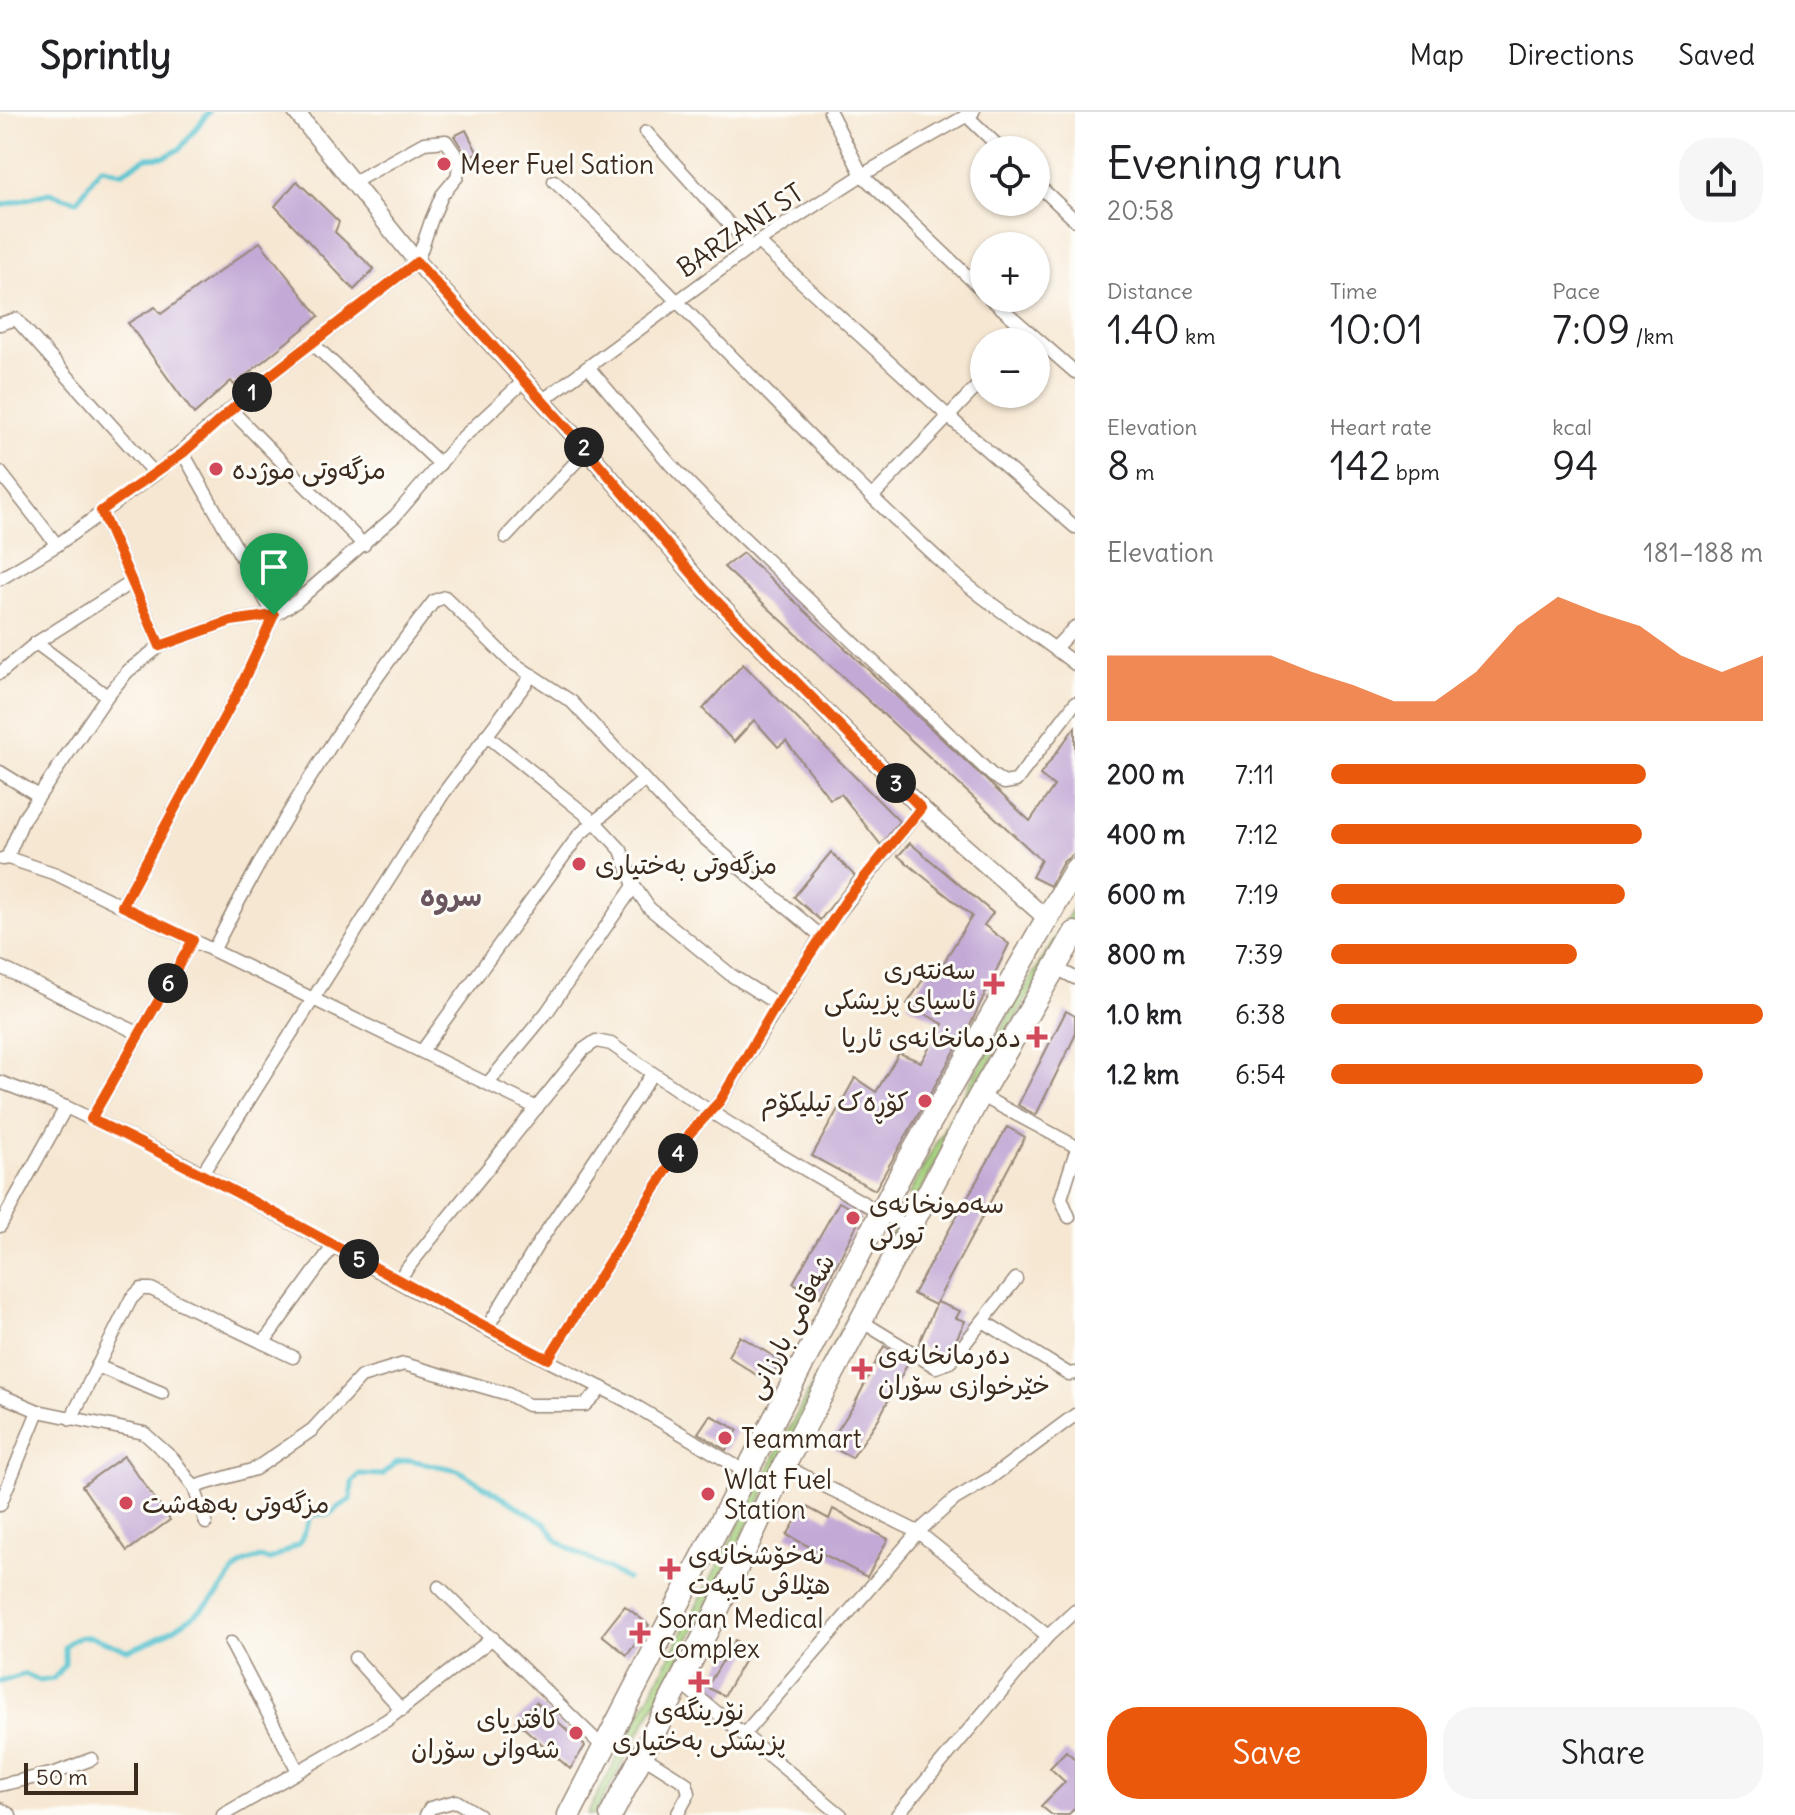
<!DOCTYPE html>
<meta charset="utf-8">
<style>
:root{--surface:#fff;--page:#f6f6f6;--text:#202124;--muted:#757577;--line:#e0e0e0;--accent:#ea580c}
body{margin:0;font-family:Delius,"Playpen Sans Arabic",sans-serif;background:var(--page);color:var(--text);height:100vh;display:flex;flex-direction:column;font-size:30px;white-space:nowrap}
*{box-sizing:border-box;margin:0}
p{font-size:26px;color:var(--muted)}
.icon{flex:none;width:44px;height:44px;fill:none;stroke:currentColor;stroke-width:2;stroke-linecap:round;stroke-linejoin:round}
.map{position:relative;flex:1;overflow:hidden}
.side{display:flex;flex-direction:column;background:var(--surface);width:720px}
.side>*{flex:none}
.fabs{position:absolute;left:970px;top:24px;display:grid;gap:16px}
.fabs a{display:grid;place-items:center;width:80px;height:80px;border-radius:50%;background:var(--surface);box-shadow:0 2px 6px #0004;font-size:40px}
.scale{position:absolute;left:24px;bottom:20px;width:114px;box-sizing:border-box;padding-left:8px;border:4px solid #3b2a1e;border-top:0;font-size:22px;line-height:28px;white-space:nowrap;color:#3b2a1e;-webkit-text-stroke:6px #fdfcf7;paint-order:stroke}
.pin{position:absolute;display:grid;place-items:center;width:68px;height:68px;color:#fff;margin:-82px -34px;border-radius:50% 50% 50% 0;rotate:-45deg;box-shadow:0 0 8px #0007}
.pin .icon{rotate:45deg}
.km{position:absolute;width:40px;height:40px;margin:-20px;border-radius:50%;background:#222;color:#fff;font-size:22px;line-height:40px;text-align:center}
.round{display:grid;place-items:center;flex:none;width:84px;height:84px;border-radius:32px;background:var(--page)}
.head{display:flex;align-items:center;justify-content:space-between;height:136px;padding:0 32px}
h1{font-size:44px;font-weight:600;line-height:60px}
.metrics{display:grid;grid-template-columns:repeat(3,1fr);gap:12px;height:136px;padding:8px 32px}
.metrics div{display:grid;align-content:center}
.metrics b{font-size:40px;font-weight:600}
.metrics small{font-size:22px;font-weight:400}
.metrics p{font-size:22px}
.chart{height:224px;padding:16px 32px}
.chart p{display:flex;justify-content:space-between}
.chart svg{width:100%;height:144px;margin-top:8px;fill:var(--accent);opacity:.7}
.button{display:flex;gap:16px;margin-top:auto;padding:16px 32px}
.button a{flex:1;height:92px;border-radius:32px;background:var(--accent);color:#fff;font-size:32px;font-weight:600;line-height:92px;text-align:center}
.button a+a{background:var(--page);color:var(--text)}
ul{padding:0 32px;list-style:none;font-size:26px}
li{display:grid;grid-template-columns:128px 96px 1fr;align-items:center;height:60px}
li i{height:20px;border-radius:10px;background:var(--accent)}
header{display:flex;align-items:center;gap:48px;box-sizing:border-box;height:112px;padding:0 40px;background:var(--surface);border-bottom:2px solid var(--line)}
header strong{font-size:38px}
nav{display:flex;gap:44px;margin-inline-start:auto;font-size:28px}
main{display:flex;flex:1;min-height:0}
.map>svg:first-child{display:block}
.green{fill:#a5d17e;stroke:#707e4e;stroke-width:2}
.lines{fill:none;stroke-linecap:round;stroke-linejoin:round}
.stream{stroke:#56c3d0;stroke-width:5}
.building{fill:#c2a9d6}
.street-casing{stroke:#988878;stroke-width:15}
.secondary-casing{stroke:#988878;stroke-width:19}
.highway-casing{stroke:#988878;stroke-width:25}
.street{stroke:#fff;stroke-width:12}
.secondary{stroke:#fff;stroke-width:16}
.highway{stroke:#fff;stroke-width:22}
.route-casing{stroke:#fff;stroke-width:16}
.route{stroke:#ea580c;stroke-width:10}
.poi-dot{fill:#d1495b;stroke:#fdfcf7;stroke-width:3}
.labels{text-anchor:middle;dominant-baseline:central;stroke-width:6;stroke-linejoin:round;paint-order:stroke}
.poi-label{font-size:26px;fill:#3b2a1e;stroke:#fdfcf7;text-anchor:start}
.street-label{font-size:26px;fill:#3b2a1e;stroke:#fdfcf7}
.neighbourhood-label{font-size:28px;font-weight:bold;fill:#6a565e;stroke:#fdfcf7}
</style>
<header>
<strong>Sprintly</strong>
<nav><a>Map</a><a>Directions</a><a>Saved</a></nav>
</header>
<main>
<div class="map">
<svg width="1075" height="1703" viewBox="0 0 1075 1703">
<rect width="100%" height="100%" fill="#fdfcf7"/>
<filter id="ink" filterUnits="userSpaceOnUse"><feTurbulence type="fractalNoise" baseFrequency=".0125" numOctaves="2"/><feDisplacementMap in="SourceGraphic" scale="16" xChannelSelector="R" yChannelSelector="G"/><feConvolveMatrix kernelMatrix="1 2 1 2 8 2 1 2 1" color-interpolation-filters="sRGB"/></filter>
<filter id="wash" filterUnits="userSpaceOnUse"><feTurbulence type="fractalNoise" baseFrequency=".006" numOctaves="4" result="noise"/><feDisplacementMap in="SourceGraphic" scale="32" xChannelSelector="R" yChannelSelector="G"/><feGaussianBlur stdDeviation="1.8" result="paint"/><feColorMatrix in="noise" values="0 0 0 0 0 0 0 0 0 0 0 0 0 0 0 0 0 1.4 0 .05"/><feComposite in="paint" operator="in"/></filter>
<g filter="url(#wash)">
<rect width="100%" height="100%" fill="#f6e7d2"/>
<g class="green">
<path d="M1075,793V809L1004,924L917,1086L911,1087L909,1082C961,983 1017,888 1075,793Z"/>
<path d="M896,1113L899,1118L666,1572L594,1703H587Z"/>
</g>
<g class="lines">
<g class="stream">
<path d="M0,94L49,81L77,89L101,55L121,61L146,46L164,45L180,37L209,0"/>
<path d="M0,1570L25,1562L40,1569L53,1567L65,1552V1534C86,1514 104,1532 128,1538C160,1527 193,1508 217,1483C227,1472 232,1458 246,1450C255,1446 260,1445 270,1448L299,1432L312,1403L329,1402L351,1387L352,1371L359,1362L382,1363L397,1350L409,1348L458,1358L546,1412L558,1429L572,1438L627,1467"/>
</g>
</g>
<g id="blocks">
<g class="building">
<path d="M466,18L477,40L468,46L454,24Z"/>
<path d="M297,69L339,110L335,120L374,157L354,178L275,94Z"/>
<path d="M260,130L319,204L234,273L231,269L194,302L128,211L155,195L161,202Z"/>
<path d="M743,441L1030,709L1054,674L1040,663L1075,615V741L1063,750L1050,774L1032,765L1041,748L724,455Z"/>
<path d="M743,552L899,709L881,733L841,682L830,687L786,629L778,635L754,608L734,630L703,597Z"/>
<path d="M910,731L993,801L984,813L1009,832L973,907L875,1078L812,1044L855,966L876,980L899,941L921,950L943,912L907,892L932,854L939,858L972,804L898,744Z"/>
<path d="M831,740L855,764L820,808L794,785Z"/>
<path d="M1066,899L1075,904V924L1036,1003L1018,993Z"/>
<path d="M1007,1015L1025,1025L935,1193L913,1182Z"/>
<path d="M839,1090L862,1103L820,1185L793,1171Z"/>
<path d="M937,1190L960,1199L956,1206L965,1209L956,1228L945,1242L937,1245L918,1233Z"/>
<path d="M740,1224L781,1249L767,1270L728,1244Z"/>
<path d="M884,1234L909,1249L879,1306L852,1346L828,1333L854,1293Z"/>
<path d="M710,1303L738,1318L726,1338L698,1321Z"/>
<path d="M124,1344L170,1408L127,1439L82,1374Z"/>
<path d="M805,1394L829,1407L833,1397L888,1427L867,1465L787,1423Z"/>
<path d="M625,1494L649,1513L627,1543L602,1523Z"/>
<path d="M735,1528L750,1539L724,1584L707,1575Z"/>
<path d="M536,1590L585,1634L570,1657L516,1609Z"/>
<path d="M1066,1639L1075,1647V1696L1068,1703H1052L1041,1694L1065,1670L1050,1656Z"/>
</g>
</g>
</g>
<g filter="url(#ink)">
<use href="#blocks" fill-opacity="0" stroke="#988878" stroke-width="2"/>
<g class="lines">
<defs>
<g id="street">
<path d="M830,0L862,63L984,180"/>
<path d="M966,3L1002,38"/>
<path d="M646,20L751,136"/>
<path d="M554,69C692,198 817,339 958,465C994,497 1037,522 1075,552"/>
<path d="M1036,71L1075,108"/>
<path d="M758,130L949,305L1075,415"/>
<path d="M990,186L1075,260"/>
<path d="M0,212L16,207L155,362"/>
<path d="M312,231L440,352"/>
<path d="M589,256L670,352L723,406L992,663L1004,671L1016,669L1075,591"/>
<path d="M543,288L758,130L862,63L973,0"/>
<path d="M232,299L364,433"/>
<path d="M0,360L57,433"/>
<path d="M872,385L984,267"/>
<path d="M101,399L160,534"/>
<path d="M506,425L587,338"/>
<path d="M0,467L57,433L155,362L267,266L417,150L431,109L442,83L457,65L460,49L446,29L424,31L352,71"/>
<path d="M36,531L107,584"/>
<path d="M1055,536L1075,515"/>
<path d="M0,561L36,531L132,470"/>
<path d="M486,623L595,710L621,738L634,774L649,796L731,863L777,892"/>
<path d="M0,660L39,684"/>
<path d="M7,746L24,706L107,584L128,559L160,534L231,509L274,503L297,489L395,404L460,328L525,268"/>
<path d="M2,747L8,746L56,762L537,996"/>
<path d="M122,794L239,578L274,503L183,341"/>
<path d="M214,837C276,714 349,597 434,489L445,485L510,549L572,590L678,704L821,824"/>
<path d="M0,855L138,921"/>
<path d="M1056,856L1075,866"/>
<path d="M422,939L579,723L644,668"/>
<path d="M0,970L66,995L183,1051L447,1197L627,1289L744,1359"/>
<path d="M489,970L547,900L634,774"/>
<path d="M980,983L1075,1034"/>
<path d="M91,1007L193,828"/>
<path d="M202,1062L443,682L532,563"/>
<path d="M1069,1105L1061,1086L1075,1042"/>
<path d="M0,1114L66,995"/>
<path d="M397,1169L583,938L596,929L611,932C710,1003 804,1059 911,1117"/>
<path d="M861,1209L936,1255L950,1250L1016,1167"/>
<path d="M983,1209L1069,1262L1075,1261"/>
<path d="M487,1216L538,1132L652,962"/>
<path d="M263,1231L334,1133"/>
<path d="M548,1247L690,1021L720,989L821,824L921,696"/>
<path d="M97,1254L162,1281"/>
<path d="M0,1283L38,1299L144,1321L174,1348L194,1375L206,1411"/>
<path d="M71,1307L131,1187L141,1177H151L293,1245"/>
<path d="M784,1354L918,1420L1048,1524"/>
<path d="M194,1375L255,1357L312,1318L361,1265L404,1252L508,1282L528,1293H585L602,1276"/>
<path d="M0,1393L38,1299"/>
<path d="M439,1475L604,1636"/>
<path d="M231,1531L298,1659"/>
<path d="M355,1546L402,1598"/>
<path d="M681,1571L841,1703"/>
<path d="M744,1622L918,1420L955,1387L989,1367L1075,1303"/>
<path d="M643,1644L686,1671L689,1681L677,1703"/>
<path d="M0,1673L55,1661L92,1647"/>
<path d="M0,1697L10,1703"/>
<path d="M223,1703L387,1608L493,1526"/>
<path d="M426,1703L430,1696L456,1689L479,1703"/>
<path d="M897,1703L1048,1524L1075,1499"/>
</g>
<path id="secondary" d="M296,0L417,150L587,338L706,478L921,696L1046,806"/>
<g id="highway">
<path d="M569,1703L905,1054L1075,758"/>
<path d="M611,1703L713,1507L784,1354L980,983L1075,821"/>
</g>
</defs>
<use href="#street" class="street-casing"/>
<use href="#secondary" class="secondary-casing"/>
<use href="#highway" class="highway-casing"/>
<use href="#street" class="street"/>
<use href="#secondary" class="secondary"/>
<use href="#highway" class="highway"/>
</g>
</g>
<g class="lines" filter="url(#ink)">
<defs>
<path id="route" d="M417,150L587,338L706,478L921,696L847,787L777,892L720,989L690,1021L548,1247C395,1169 246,1081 91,1007L193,828L122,794L239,578L274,503L231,509L160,534L101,399L183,341L267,266Z"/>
</defs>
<use href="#route" class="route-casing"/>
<use href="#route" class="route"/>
</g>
<g class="poi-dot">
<circle cx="444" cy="52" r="8"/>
<circle cx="216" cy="357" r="8"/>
<circle cx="579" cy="752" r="8"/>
<path d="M990 860h8v8h8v8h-8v8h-8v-8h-8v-8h8z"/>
<path d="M1033 913h8v8h8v8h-8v8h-8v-8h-8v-8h8z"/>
<circle cx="925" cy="989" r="8"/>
<circle cx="853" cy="1106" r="8"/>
<path d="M858 1245h8v8h8v8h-8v8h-8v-8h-8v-8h8z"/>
<circle cx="725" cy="1326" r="8"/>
<circle cx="708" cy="1382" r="8"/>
<circle cx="126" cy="1391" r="8"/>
<path d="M666 1445h8v8h8v8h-8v8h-8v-8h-8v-8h8z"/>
<path d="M636 1509h8v8h8v8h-8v8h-8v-8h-8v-8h8z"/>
<path d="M695 1558h8v8h8v8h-8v8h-8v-8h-8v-8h8z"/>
<circle cx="576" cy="1621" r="8"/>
</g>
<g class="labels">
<g class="poi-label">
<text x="460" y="52">Meer Fuel Sation</text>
<text x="232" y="357">مزگەوتی موژدە</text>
<text x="595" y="752">مزگەوتی بەختیاری</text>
<text x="976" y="857" text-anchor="end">سەنتەری<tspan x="976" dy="30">ئاسیای پزیشکی</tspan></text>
<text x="1021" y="925" text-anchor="end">دەرمانخانەی ئاریا</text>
<text x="909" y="989" text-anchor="end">کۆڕەک تیلیکۆم</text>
<text x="869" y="1091">سەمونخانەی<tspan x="869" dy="30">تورکی</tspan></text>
<text x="878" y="1242">دەرمانخانەی<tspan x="878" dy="30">خێرخوازی سۆران</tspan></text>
<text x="741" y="1326">Teammart</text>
<text x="724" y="1367">Wlat Fuel<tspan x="724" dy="30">Station</tspan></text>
<text x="142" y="1391">مزگەوتی بەهەشت</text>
<text x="688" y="1442">نەخۆشخانەی<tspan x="688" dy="30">هێلاڤی تایبەت</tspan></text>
<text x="658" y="1506">Soran Medical<tspan x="658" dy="30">Complex</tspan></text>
<text x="699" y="1598" text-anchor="middle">نۆرینگەی<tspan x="699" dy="30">پزیشکی بەختیاری</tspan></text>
<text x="560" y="1606" text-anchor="end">کافتریای<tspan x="560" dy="30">شەوانی سۆران</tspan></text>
</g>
<g class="street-label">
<text transform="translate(740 118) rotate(-34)">BARZANI ST</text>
<text transform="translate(790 1214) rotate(-62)">شەقامی بارزانی</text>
</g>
<g class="neighbourhood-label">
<text x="451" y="784">سروە</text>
</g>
</g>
</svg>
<div class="fabs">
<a><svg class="icon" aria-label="locate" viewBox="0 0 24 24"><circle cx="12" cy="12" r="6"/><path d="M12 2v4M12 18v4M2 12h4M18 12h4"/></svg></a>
<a>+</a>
<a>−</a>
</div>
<div class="scale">50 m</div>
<div class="pin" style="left:274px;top:503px;background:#1e9e55"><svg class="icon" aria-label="arrive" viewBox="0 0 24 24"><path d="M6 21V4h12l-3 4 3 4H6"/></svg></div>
<b class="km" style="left:252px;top:280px">1</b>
<b class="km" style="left:584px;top:335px">2</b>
<b class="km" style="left:896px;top:671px">3</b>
<b class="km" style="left:678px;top:1041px">4</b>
<b class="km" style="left:359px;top:1147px">5</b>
<b class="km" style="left:168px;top:871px">6</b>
</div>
<section class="side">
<div class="head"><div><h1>Evening run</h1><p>20:58</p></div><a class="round"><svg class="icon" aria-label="share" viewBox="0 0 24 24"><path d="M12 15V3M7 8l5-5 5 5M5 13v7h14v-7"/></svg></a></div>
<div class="metrics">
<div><p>Distance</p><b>1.40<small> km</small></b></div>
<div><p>Time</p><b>10:01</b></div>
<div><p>Pace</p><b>7:09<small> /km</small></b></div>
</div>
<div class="metrics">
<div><p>Elevation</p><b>8<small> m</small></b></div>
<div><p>Heart rate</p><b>142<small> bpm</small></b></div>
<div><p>kcal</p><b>94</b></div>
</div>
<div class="chart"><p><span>Elevation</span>181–188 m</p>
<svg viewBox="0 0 160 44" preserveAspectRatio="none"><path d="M0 44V24L10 24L20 24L30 24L40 24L50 29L60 33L70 38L80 38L90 29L100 15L110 6L120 11L130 15L140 24L150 29L160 24V44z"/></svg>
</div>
<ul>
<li><b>200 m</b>7:11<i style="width:73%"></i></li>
<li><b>400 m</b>7:12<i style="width:72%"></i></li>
<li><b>600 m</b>7:19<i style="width:68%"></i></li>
<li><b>800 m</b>7:39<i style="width:57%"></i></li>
<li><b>1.0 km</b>6:38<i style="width:100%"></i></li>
<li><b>1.2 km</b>6:54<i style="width:86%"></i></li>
</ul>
<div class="button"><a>Save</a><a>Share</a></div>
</section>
</main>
